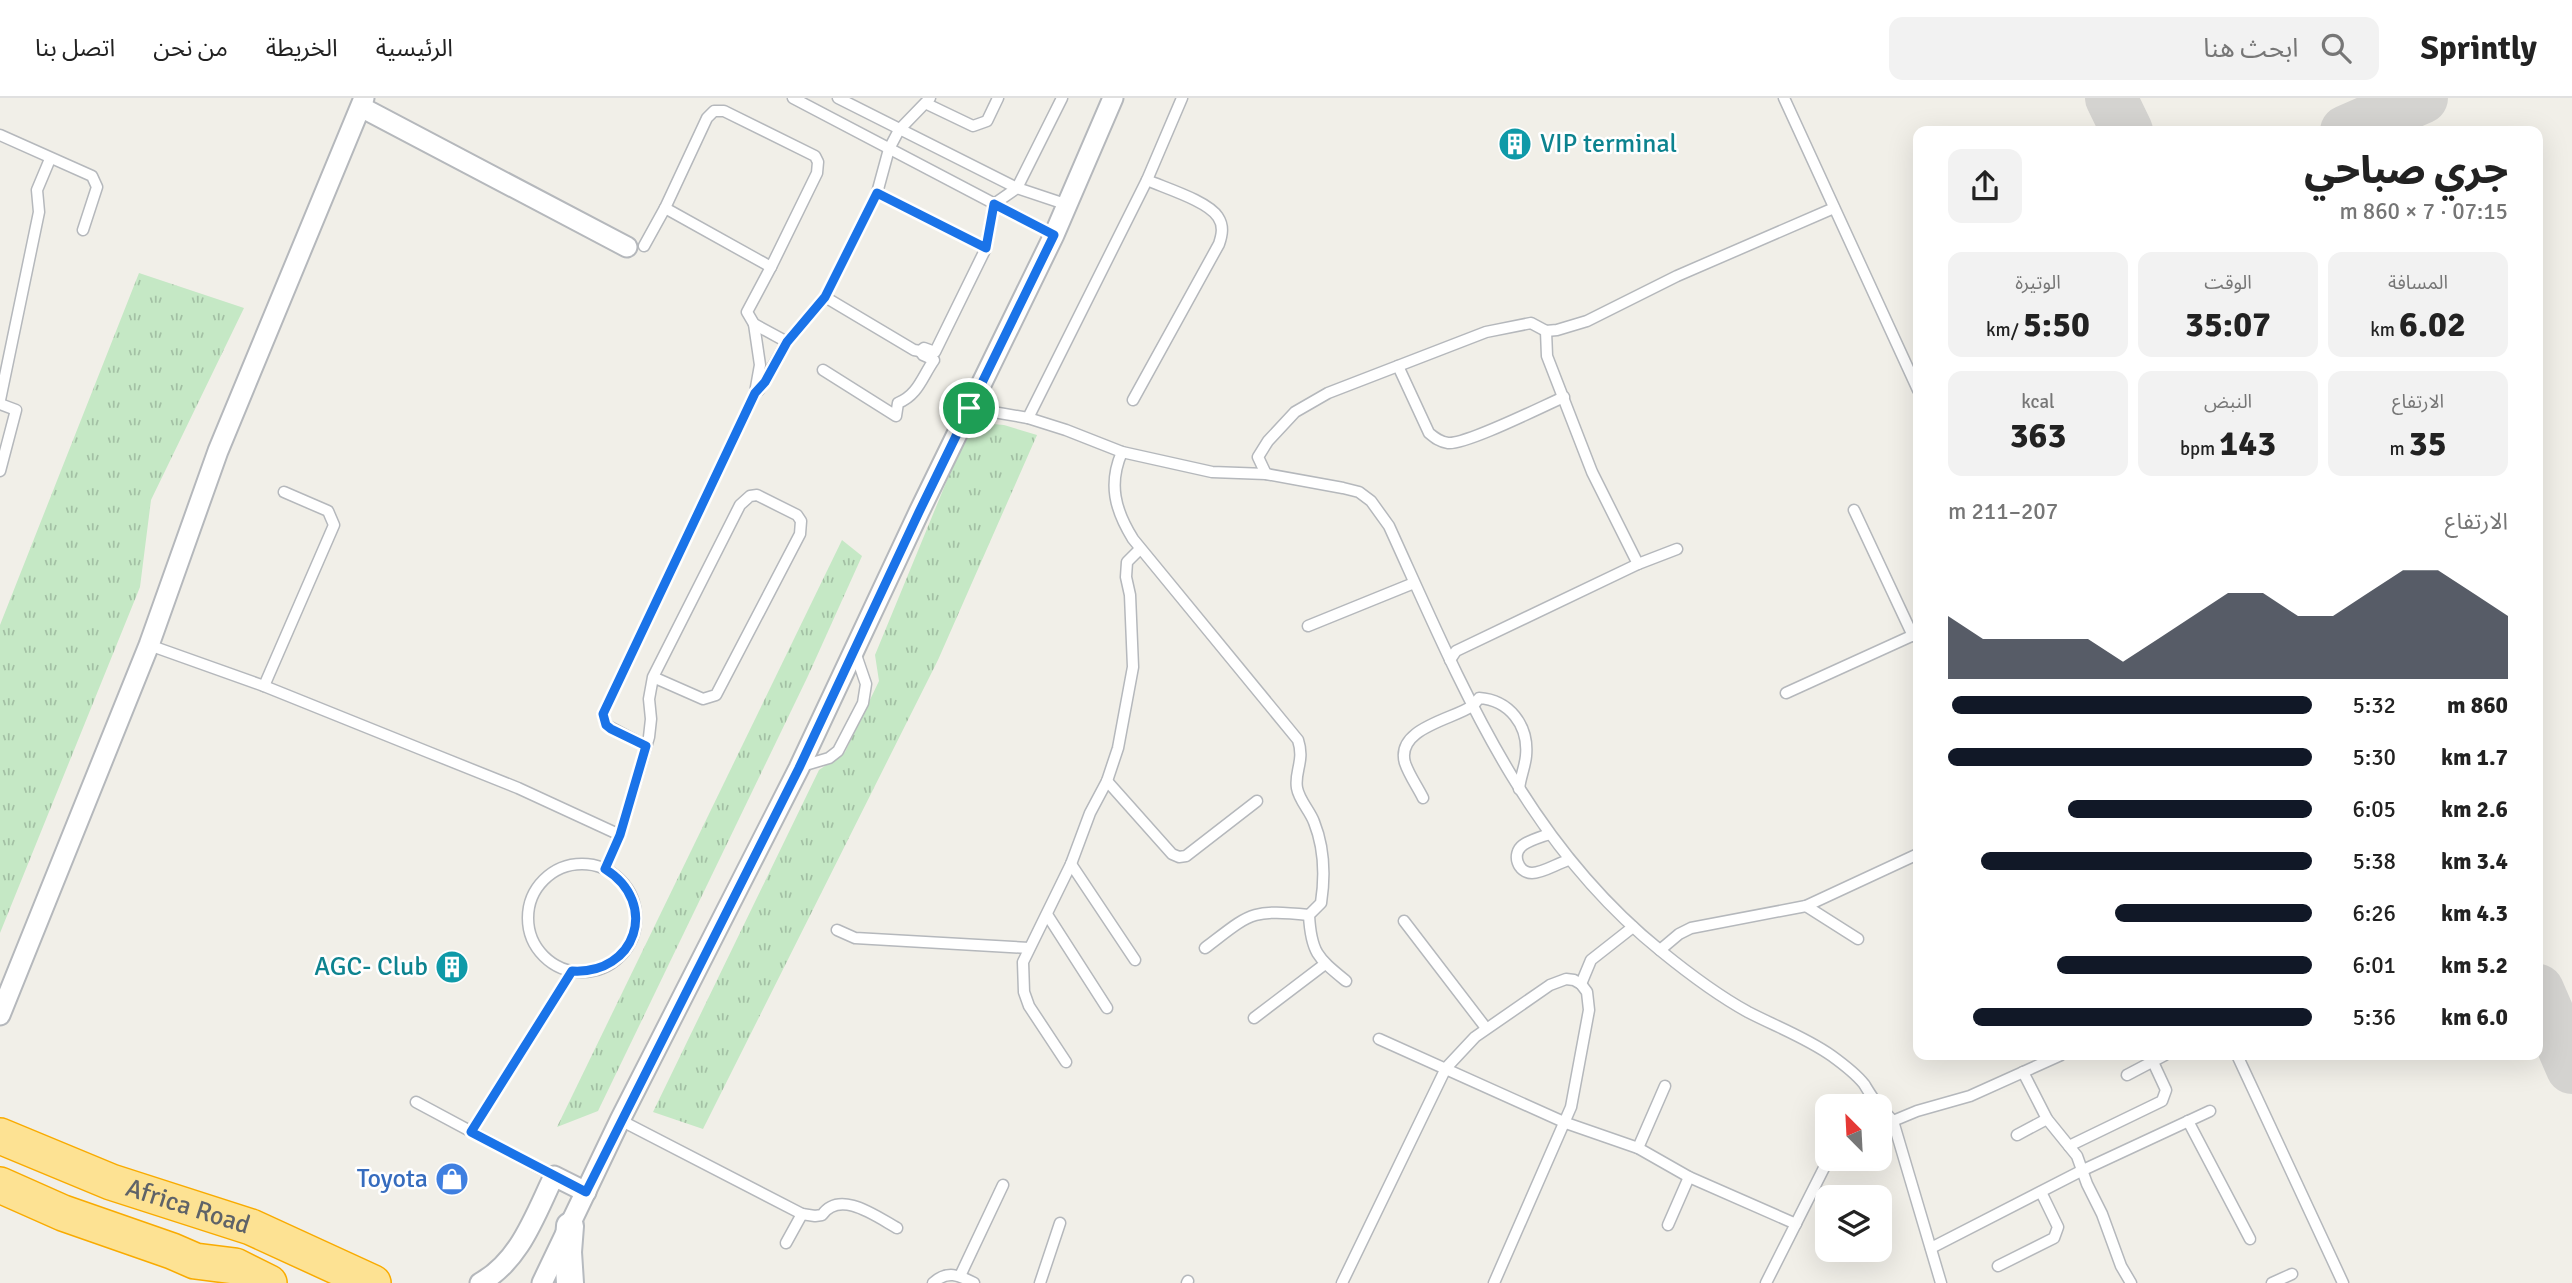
<!DOCTYPE html>
<html lang="ar">
<meta charset="utf-8">
<style>
:root{--surface:#fff;--page:#f2f2f2;--text:#222;--muted:#767676;--line:#e0e0e0;--accent:#111827}
body{margin:0;font-family:Signika,"Noto Sans Arabic",sans-serif;background:var(--page);color:var(--text);direction:rtl;height:100vh;display:flex;flex-direction:column;font-size:26px;white-space:nowrap}
*{box-sizing:border-box;margin:0}
p{font-size:23px;color:var(--muted)}
.icon{flex:none;width:38px;height:38px;fill:none;stroke:currentColor;stroke-width:2;stroke-linecap:round;stroke-linejoin:round}
.map{position:relative;flex:1;overflow:hidden;direction:ltr}
.side{position:absolute;left:1913px;top:28px;width:630px;height:934px;display:flex;flex-direction:column;background:var(--surface);border-radius:14px;box-shadow:0 7px 28px #0002;direction:rtl}
.side>*{flex:none}
.needle{width:46px;rotate:336deg}
.buttons{position:absolute;left:1815px;top:996px;display:grid;gap:14px}
.buttons a{display:grid;place-items:center;width:77px;height:77px;border-radius:14px;background:var(--surface);box-shadow:0 7px 28px #0002;font-size:35px}
.pin{position:absolute;display:grid;place-items:center;width:60px;height:60px;color:#fff;margin:-30px;border:4px solid #fff;border-radius:50%;box-shadow:0 2px 7px #0007}
.round{display:grid;place-items:center;flex:none;width:74px;height:74px;border-radius:14px;background:var(--page)}
.summary{display:flex;align-items:center;justify-content:space-between;height:119px;padding:0 35px}
h1{font-size:38px;font-weight:800;line-height:52px}
.stats{display:grid;grid-template-columns:repeat(3,1fr);gap:10px;height:119px;padding:7px 35px}
.stats div{display:grid;align-content:center;border-radius:14px;background:var(--page);text-align:center}
.stats b{font-size:35px;font-weight:800}
.stats small{font-size:19px;font-weight:400}
.stats p{font-size:19px}
.chart{height:196px;padding:14px 35px}
.chart p{display:flex;justify-content:space-between}
.chart svg{width:100%;height:126px;margin-top:7px;fill:var(--accent);opacity:.7}
ul{padding:0 35px;list-style:none;font-size:23px}
li{display:grid;grid-template-columns:112px 84px 1fr;align-items:center;height:52px}
li i{height:18px;border-radius:9px;background:var(--accent)}
header{display:flex;align-items:center;gap:42px;box-sizing:border-box;height:98px;padding:0 35px;background:var(--surface);border-bottom:2px solid var(--line)}
header strong{font-size:33px}
nav{display:flex;gap:38px;margin-inline-start:auto;font-size:24px}
.search{width:490px;height:63px;background:var(--page);display:flex;align-items:center;gap:18px;box-sizing:border-box;padding:0 24px;border-radius:14px;color:var(--muted);font-size:26px}
.map>svg:first-child{display:block}
.grass{fill:url(#grass-tufts)}
.lines{fill:none;stroke-linecap:round;stroke-linejoin:round}
.taxiway{stroke:#d4d3d0;stroke-width:52}
.lane-casing{stroke:#b5b8bc;stroke-width:13}
.street-casing{stroke:#b5b8bc;stroke-width:23}
.secondary-casing{stroke:#b6babf;stroke-width:30}
.highway-casing{stroke:#f9ab00;stroke-width:38}
.lane{stroke:#fff;stroke-width:10}
.street{stroke:#fff;stroke-width:19}
.secondary{stroke:#fff;stroke-width:26}
.highway{stroke:#fde293;stroke-width:35}
.route-casing{stroke:#fff;stroke-width:14}
.route{stroke:#1a73e8;stroke-width:9}
.labels{text-anchor:middle;dominant-baseline:central;stroke-width:5;stroke-linejoin:round;paint-order:stroke}
.culture-label{font-size:26px;fill:#0d838f;stroke:#fff;text-anchor:start}
.shop-label{font-size:26px;fill:#366cbe;stroke:#fff;text-anchor:end}
.street-label{font-size:26px;fill:#5f6368;stroke:#fff}
</style>
<header>
<strong>Sprintly</strong>
<div class="search"><svg class="icon" aria-label="search" viewBox="0 0 24 24"><circle cx="10" cy="10" r="6"/><path d="M15 15l6 6"/></svg>ابحث هنا</div>
<nav><a>الرئيسية</a><a>الخريطة</a><a>من نحن</a><a>اتصل بنا</a></nav>
</header>
<div class="map">
<svg width="2572" height="1185" viewBox="0 0 2572 1185">
<defs>
<pattern id="grass-tufts" width="24" height="20" patternUnits="userSpaceOnUse" patternTransform="scale(1.75)"><rect width="24" height="20" fill="#c5e8c5"/><path d="M3 7l-1-3M5 7V3M7 7l1-3M15 17l-1-3M17 17v-4M19 17l1-3" fill="none" stroke="#a3c0a4"/></pattern>
</defs>
<rect width="100%" height="100%" fill="#f1efe8"/>
<g class="grass">
<path d="M139,175L244,210L151,402L140,489L0,835V527Z"/>
<path d="M971,324L1004,327L1037,337L938,562L703,1031L653,1014L819,672L845,654L879,583L875,557Z"/>
<path d="M842,442L862,458L807,580L598,1013L557,1029Z"/>
</g>
<g class="lines">
<g class="taxiway">
<path d="M2111,0L2127,33"/>
<path d="M2346,33L2422,0"/>
<path d="M2538,892L2572,970"/>
</g>
<defs>
<g id="lane">
<path d="M793,0L1054,137"/>
<path d="M838,0L1017,90L1068,107"/>
<path d="M1784,0L1918,292"/>
<path d="M927,6L973,28L987,23L998,0"/>
<path d="M0,37L92,78L97,89L83,132"/>
<path d="M877,95L986,150"/>
<path d="M665,110L771,169"/>
<path d="M644,148L665,110L707,20L714,13H724L815,58L818,64L817,75L771,169L747,214L754,226L787,244"/>
<path d="M825,199L914,252L920,253L924,250L935,254L986,150L994,106L1017,90L1062,0"/>
<path d="M1546,233L1547,258L1592,374L1638,466"/>
<path d="M1398,268L1429,335C1435,340 1440,344 1448,345C1466,347 1543,308 1564,299"/>
<path d="M823,272L896,318L898,305C918,297 922,279 934,262L923,257L920,253"/>
<path d="M759,292L787,244L825,199L877,95L889,51L899,32L930,0"/>
<path d="M0,302L39,114L37,92L50,61"/>
<path d="M1133,302L1219,146C1222,137 1224,128 1218,119C1208,103 1165,90 1147,82"/>
<path d="M0,306L16,312L0,373"/>
<path d="M970,310L1028,320L1066,332L1122,354L1212,374L1266,376L1343,390L1359,394L1371,403L1389,428C1461,586 1522,741 1661,853C1688,875 1717,897 1748,914C1775,928 1807,940 1832,958C1843,966 1856,976 1864,986C1869,994 1873,1001 1879,1008"/>
<path d="M1028,320L1147,82L1182,0"/>
<path d="M1122,354C1108,386 1115,412 1133,441L1298,642C1305,663 1294,674 1297,690C1299,702 1310,713 1314,724C1324,749 1325,779 1321,805L1309,817C1311,855 1318,860 1346,883"/>
<path d="M1266,376L1258,359L1268,343L1295,314L1328,295L1486,234L1531,225L1546,233L1557,232L1587,223L1677,178L1834,110"/>
<path d="M1854,412L1913,538"/>
<path d="M1308,528L1414,485"/>
<path d="M149,547L264,588L428,654L518,690L620,737"/>
<path d="M1450,562L1456,553L1638,466L1677,451"/>
<path d="M264,588L334,427L328,413L284,394"/>
<path d="M1786,595L1918,535"/>
<path d="M646,648L606,627L603,616L755,295L760,267L754,226"/>
<path d="M802,668L829,660L838,653L863,605L866,586L855,554"/>
<path d="M1107,683L1172,756L1179,759L1186,758L1257,703"/>
<path d="M1423,700C1417,688 1409,677 1405,665C1395,630 1454,621 1472,608C1475,606 1477,603 1479,600C1509,602 1529,627 1526,658C1525,669 1520,680 1519,691"/>
<path d="M1549,736C1541,739 1530,742 1523,747C1511,756 1518,775 1532,775C1543,775 1558,765 1569,762"/>
<path d="M1071,766L1135,862"/>
<circle cx="582" cy="820" r="54"/>
<path d="M605,771L620,737L649,639L651,621L649,601L653,579L740,407L750,398L757,397L797,417L801,423L800,436L716,597L703,601L653,579"/>
<path d="M1806,808L1858,841"/>
<path d="M1048,818L1107,910"/>
<path d="M1404,823L1486,930"/>
<path d="M837,832L855,840L1029,850"/>
<path d="M1205,850C1251,815 1250,811 1309,817"/>
<path d="M1660,852L1679,836L1691,830L1806,808L1918,756"/>
<path d="M1581,886L1591,862L1633,829"/>
<path d="M1254,920L1325,866"/>
<path d="M1379,941L1566,1025L1638,1050L1689,1079L1796,1126"/>
<path d="M2237,957L2343,1185"/>
<path d="M1066,964L1029,908L1024,894L1023,864L1071,766L1090,715L1107,683L1118,650L1133,569L1130,497L1126,479L1127,464L1140,451"/>
<path d="M2023,974L2047,1021L2077,1058L2087,1086L2102,1116L2121,1168L2131,1185"/>
<path d="M2127,977L2165,957"/>
<path d="M416,1004L554,1078"/>
<path d="M1880,1009L1893,1023L1941,1185"/>
<path d="M620,1022L802,1116L815,1118L822,1117C840,1091 877,1119 897,1130"/>
<path d="M1893,1023L1917,1013L1970,998L2061,957"/>
<path d="M2188,1023L2250,1141"/>
<path d="M471,1034L572,873"/>
<path d="M2017,1037L2047,1021"/>
<path d="M2069,1048L2162,1003L2166,992L2153,964"/>
<path d="M1638,1050L1665,988"/>
<path d="M1668,1127L1689,1079"/>
<path d="M786,1145L802,1116"/>
<path d="M1931,1150L2081,1073L2210,1013"/>
<path d="M1998,1168L2054,1140L2058,1129L2041,1094"/>
<path d="M960,1178L1003,1087"/>
<path d="M933,1185C947,1172 959,1177 974,1185"/>
<path d="M1040,1185L1060,1125"/>
<path d="M1187,1185L1188,1183"/>
<path d="M1342,1185L1446,970L1475,939L1550,887L1566,881L1574,882L1581,886L1587,894L1589,912L1571,1009L1494,1185"/>
<path d="M1766,1185L1829,1060"/>
<path d="M2272,1185L2292,1176"/>
</g>
<g id="street">
<path d="M361,9L627,149"/>
<path d="M0,917L149,547L218,353L364,0"/>
<path d="M480,1185C520,1163 535,1117 554,1078L586,1094"/>
<path d="M542,1185L620,1022L799,670L919,414L1054,137L1113,0"/>
</g>
<path id="secondary" d="M570,1185L568,1154L570,1128"/>
<g id="highway">
<path id="s1" d="M0,1038L111,1084L251,1129L373,1185"/>
<path d="M0,1087L63,1115L172,1153L195,1163L235,1168L269,1185"/>
</g>
</defs>
<use href="#lane" class="lane-casing"/>
<use href="#street" class="street-casing"/>
<use href="#secondary" class="secondary-casing"/>
<use href="#highway" class="highway-casing"/>
<use href="#lane" class="lane"/>
<use href="#street" class="street"/>
<use href="#secondary" class="secondary"/>
<use href="#highway" class="highway"/>
</g>
<g class="lines">
<defs>
<path id="route" d="M877,95L986,150L994,106L1054,137L919,414L799,670L586,1094L471,1034L572,873C636,877 660,805 605,771L620,737L646,648L611,631L606,627L603,616L755,295L765,284L787,244L825,199Z"/>
</defs>
<use href="#route" class="route-casing"/>
<use href="#route" class="route"/>
</g>
<defs>
<symbol id="building-disc" viewBox="-11 -11 22 22"><circle r="9.5" fill="#0f9aa8" stroke="#fff"/><path d="M-4-6H4V6H1V3H-1V6H-4ZM-2.5-4.3h1.7v1.8h-1.7ZM.8-4.3h1.7v1.8H.8ZM-2.5-1h1.7V.8h-1.7ZM.8-1h1.7V.8H.8Z" fill="#fff"/></symbol>
<symbol id="shop-disc" viewBox="-11 -11 22 22"><circle r="9.5" fill="#3f7fe0" stroke="#fff"/><path d="M-5-2.5h2.3a2.7 3.5 0 0 1 5.4 0H5L5.5 6h-11ZM-1.5-2.5h3a1.5 2.3 0 0 0-3 0Z" fill="#fff"/></symbol>
</defs>
<g fill-rule="evenodd">
<use href="#building-disc" x="1496" y="27" width="38" height="38"/>
<use href="#building-disc" x="433" y="850" width="38" height="38"/>
<use href="#shop-disc" x="433" y="1062" width="38" height="38"/>
</g>
<g class="labels">
<g class="culture-label">
<text x="1540" y="46">VIP terminal</text>
<text x="428" y="869" text-anchor="end">AGC- Club</text>
</g>
<g class="shop-label">
<text x="428" y="1081">Toyota</text>
</g>
<g class="street-label">
<text stroke="none"><textPath href="#s1" startOffset="201">Africa Road</textPath></text>
</g>
</g>
</svg>
<div class="buttons">
<a><svg class="needle" viewBox="-14 -14 28 28"><path d="M0-13l5 13h-10z" fill="#e53935"/><path d="M0 13l5-13h-10z" fill="#767676"/></svg></a>
<a><svg class="icon" aria-label="layers" viewBox="0 0 24 24"><path d="M12 4l9 5-9 5-9-5zM3 14l9 5 9-5"/></svg></a>
</div>
<div class="pin" style="left:969px;top:310px;background:#1e9e55"><svg class="icon" aria-label="arrive" viewBox="0 0 24 24"><path d="M6 21V4h12l-3 4 3 4H6"/></svg></div>
<section class="side">
<div class="summary"><div><h1>جري صباحي</h1><p>07:15 · 7 × 860 m</p></div><a class="round"><svg class="icon" aria-label="share" viewBox="0 0 24 24"><path d="M12 15V3M7 8l5-5 5 5M5 13v7h14v-7"/></svg></a></div>
<div class="stats">
<div><p>المسافة</p><b>6.02<small> km</small></b></div>
<div><p>الوقت</p><b>35:07</b></div>
<div><p>الوتيرة</p><b>5:50<small> /km</small></b></div>
</div>
<div class="stats">
<div><p>الارتفاع</p><b>35<small> m</small></b></div>
<div><p>النبض</p><b>143<small> bpm</small></b></div>
<div><p>kcal</p><b>363</b></div>
</div>
<div class="chart"><p><span>الارتفاع</span>207–211 m</p>
<svg viewBox="0 0 160 44" preserveAspectRatio="none"><path d="M0 44V22L10 30L20 30L30 30L40 30L50 38L60 30L70 22L80 14L90 14L100 22L110 22L120 14L130 6L140 6L150 14L160 22V44z"/></svg>
</div>
<ul>
<li><b>860 m</b>5:32<i style="width:99%"></i></li>
<li><b>1.7 km</b>5:30<i style="width:100%"></i></li>
<li><b>2.6 km</b>6:05<i style="width:67%"></i></li>
<li><b>3.4 km</b>5:38<i style="width:91%"></i></li>
<li><b>4.3 km</b>6:26<i style="width:54%"></i></li>
<li><b>5.2 km</b>6:01<i style="width:70%"></i></li>
<li><b>6.0 km</b>5:36<i style="width:93%"></i></li>
</ul>
</section>
</div>
